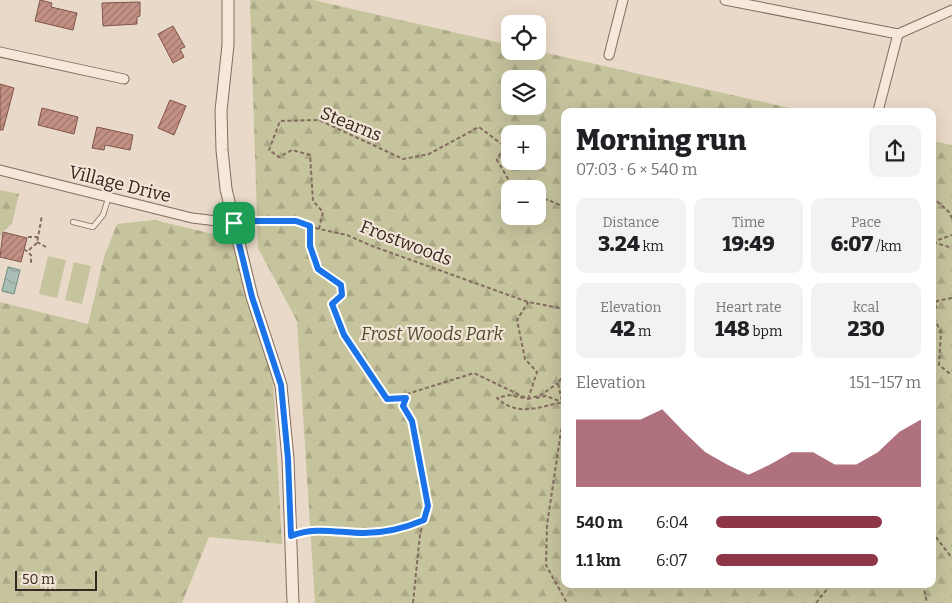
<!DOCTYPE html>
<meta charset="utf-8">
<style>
:root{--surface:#fff;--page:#f2f2f2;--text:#202124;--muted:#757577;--accent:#8c3647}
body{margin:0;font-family:Bitter,serif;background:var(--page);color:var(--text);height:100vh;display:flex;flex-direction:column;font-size:19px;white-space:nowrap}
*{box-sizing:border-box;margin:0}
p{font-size:16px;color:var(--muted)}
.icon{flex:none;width:28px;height:28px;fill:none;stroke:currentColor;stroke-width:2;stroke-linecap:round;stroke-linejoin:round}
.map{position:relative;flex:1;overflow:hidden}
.sheet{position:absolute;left:561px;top:108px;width:375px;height:480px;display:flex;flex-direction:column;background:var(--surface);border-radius:10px;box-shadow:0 5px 20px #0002}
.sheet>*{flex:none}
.tools{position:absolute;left:501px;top:15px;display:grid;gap:10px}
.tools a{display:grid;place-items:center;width:45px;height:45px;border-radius:10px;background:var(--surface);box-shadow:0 5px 20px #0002;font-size:25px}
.scale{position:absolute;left:15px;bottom:12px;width:82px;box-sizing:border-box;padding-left:5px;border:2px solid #362721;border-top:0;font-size:14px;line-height:18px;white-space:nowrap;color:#362721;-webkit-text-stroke:4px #f2e5d7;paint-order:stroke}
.pin{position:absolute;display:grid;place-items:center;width:42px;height:42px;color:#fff;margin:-21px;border-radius:10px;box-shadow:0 2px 8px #0006}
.round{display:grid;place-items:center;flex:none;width:52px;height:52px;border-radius:10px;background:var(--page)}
.headline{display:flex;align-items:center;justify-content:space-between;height:85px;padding:0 15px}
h1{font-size:28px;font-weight:800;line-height:38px}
.stats{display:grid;grid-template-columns:repeat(3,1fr);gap:8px;height:85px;padding:5px 15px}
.stats div{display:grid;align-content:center;border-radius:10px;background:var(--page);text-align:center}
.stats b{font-size:21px;font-weight:800}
.stats small{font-size:14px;font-weight:400}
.stats p{font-size:14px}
.chart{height:140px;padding:10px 15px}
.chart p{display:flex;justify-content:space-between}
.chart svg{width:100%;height:90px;margin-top:5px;fill:var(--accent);opacity:.7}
ul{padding:0 15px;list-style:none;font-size:16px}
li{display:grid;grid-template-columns:80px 60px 1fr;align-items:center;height:38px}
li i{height:12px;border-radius:6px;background:var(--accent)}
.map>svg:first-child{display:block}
.grass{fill:#c6c49d}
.forest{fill:url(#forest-firs);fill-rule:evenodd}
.water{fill:url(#water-waves);stroke:#708c80}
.building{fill:url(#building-hatch);stroke:#805448}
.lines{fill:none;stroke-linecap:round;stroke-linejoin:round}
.service-casing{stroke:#846c5f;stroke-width:6}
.minor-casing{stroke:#846c5f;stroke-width:11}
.tertiary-casing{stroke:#846c5f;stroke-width:13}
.path{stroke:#846c5f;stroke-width:2;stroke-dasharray:4 2.5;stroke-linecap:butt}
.service{stroke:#f5e8db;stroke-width:4.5}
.minor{stroke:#f5e8db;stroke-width:9}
.tertiary{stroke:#f5e8db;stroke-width:11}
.route-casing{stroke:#fff;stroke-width:10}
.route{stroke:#1a73e8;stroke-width:6}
.labels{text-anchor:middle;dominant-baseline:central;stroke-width:4.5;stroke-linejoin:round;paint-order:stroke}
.street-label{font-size:18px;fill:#362721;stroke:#f2e5d7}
.park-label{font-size:18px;font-style:italic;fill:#4d502a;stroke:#f2e5d7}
</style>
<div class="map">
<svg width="952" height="603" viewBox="0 0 952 603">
<defs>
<pattern id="forest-firs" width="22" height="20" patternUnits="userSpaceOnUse" patternTransform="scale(1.25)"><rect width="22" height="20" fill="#c6c49d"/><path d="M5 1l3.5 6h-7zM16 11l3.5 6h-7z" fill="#aba887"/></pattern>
<pattern id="water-waves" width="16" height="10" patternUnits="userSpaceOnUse" patternTransform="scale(1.25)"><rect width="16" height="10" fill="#a9beb4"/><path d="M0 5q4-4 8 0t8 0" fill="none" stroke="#92a39a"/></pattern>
<pattern id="building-hatch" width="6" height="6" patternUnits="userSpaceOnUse" patternTransform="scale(1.25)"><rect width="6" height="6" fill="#c39183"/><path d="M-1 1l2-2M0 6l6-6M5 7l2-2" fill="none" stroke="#9f766b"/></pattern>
</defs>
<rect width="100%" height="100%" fill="#e9d9c8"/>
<g class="grass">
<path d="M48,256L66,260L57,298L39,294Z"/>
<path d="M74,262L91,266L82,304L65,300Z"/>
</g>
<g class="forest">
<path d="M250,0H313L510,45V51H538L803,111H565V584H932L933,141L952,145V603H315L297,321L258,248ZM510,79H538V106H510ZM510,134H538V161H510ZM510,189H538V216H510Z"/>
<path d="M0,190L19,194L12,224L2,232L0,239Z"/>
<path d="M154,220L234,239L273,379L282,544L209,537L182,603H0V302L88,324L104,257L117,224Z"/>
</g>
<path class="water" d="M8,267L20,270L14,294L2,291Z"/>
<g class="building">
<path d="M40,0L52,3L51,7L77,13L73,30L35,21Z"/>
<path d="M140,2V16L137,17V24L103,26L102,3Z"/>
<path d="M173,26L185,47L180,49L184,57L173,63L158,34Z"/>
<path d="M0,84L14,88L3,130H0Z"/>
<path d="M170,100L186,106L174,135L158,128Z"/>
<path d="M42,108L78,117L74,134L38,125Z"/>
<path d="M97,127L133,135L130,150L105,145L104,150L92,148Z"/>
<path d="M3,232L27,238L21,262L0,257Z"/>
</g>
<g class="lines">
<defs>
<path id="service" d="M73,222L93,227L103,215L108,199"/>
<g id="minor">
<path d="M725,0L898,34L952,10"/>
<path d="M0,52L124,79"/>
<path d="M609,55L623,0"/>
<path d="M878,111L898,34"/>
<path d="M0,170L192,218L234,223"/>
</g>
<path id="tertiary" d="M228,0V45L221,111L222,150L226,189L252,297L281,385L288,459L293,603"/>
</defs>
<use href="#service" class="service-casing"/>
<use href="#minor" class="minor-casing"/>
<use href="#tertiary" class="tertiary-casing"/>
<g class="path">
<path d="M538,196L565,207"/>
<path d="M932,197L950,213L952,219"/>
<path d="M245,222L296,221L319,229L347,235L372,246L528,302L565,309"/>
<path d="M310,227C311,261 314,266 341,285L342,295L332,304L344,335L387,399L406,398"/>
<path d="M319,229L323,212L313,201L310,155L292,150L279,157L269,150L280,121L319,120L403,159L429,154L479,127L504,146L497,160L514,189"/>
<path d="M28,237H38"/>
<path d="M37,242L46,247"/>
<path d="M932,242L952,235"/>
<path d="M933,242L952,248"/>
<path d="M24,249L31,255V264"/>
<path d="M29,250L37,243L42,215"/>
<path d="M952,298L937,301L934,318L941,332L939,365L949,373H952"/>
<path d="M565,373L558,383L564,411L547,525L546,565L567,603"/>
<path d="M524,398L509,395L497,398C519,418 539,406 565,402"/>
<path d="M536,398L546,396L562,402"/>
<path d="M528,399L537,372L525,359L517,320L528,302"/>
<path d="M301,532L365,533L408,527L424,520"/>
<path d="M932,532L952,558"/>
<path d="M923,584L927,603"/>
<path d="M413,603L420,534L428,506L412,421L403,406L407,394L474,373L528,399L541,395L558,383"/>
<path d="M816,603L828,588L838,584"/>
</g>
<use href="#service" class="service"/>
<use href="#minor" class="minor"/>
<use href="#tertiary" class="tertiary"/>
</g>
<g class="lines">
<defs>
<path id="route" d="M256,221H296L310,226V246L318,269L341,285L342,295L332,304L344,335L387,399L406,398L403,406L412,421L428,506L424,520C405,528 384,533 364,533C339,533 315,526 291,536L288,459L281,385L252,297L234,223Z"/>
</defs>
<use href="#route" class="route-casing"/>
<use href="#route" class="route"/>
</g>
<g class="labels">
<g class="street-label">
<text transform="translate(351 124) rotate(22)">Stearns</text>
<text transform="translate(120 184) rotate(14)">Village Drive</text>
<text transform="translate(406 243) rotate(21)">Frostwoods</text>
</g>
<g class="park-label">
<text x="432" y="334">Frost Woods Park</text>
</g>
</g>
</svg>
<div class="tools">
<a><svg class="icon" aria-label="locate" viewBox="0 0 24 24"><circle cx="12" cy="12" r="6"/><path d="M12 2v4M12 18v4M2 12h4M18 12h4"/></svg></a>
<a><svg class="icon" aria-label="layers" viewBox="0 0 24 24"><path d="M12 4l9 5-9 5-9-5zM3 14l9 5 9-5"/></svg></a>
<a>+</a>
<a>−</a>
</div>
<div class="scale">50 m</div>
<div class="pin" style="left:234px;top:223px;background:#1e9e55"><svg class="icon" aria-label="arrive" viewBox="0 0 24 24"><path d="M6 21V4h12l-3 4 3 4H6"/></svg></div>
<section class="sheet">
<div class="headline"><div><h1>Morning run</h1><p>07:03 · 6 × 540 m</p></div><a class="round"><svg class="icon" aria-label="share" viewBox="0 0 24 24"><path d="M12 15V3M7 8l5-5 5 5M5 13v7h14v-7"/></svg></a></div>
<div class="stats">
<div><p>Distance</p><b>3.24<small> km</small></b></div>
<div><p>Time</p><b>19:49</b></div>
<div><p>Pace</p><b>6:07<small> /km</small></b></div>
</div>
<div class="stats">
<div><p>Elevation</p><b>42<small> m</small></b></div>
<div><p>Heart rate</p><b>148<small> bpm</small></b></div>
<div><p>kcal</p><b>230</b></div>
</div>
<div class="chart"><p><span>Elevation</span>151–157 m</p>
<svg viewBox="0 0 160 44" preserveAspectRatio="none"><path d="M0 44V11L10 11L20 11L30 11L40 6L50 17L60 27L70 33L80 38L90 33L100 27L110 27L120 33L130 33L140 27L150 17L160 11V44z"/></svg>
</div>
<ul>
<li><b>540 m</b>6:04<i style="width:81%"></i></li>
<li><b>1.1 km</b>6:07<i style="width:79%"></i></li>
</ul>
</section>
</div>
